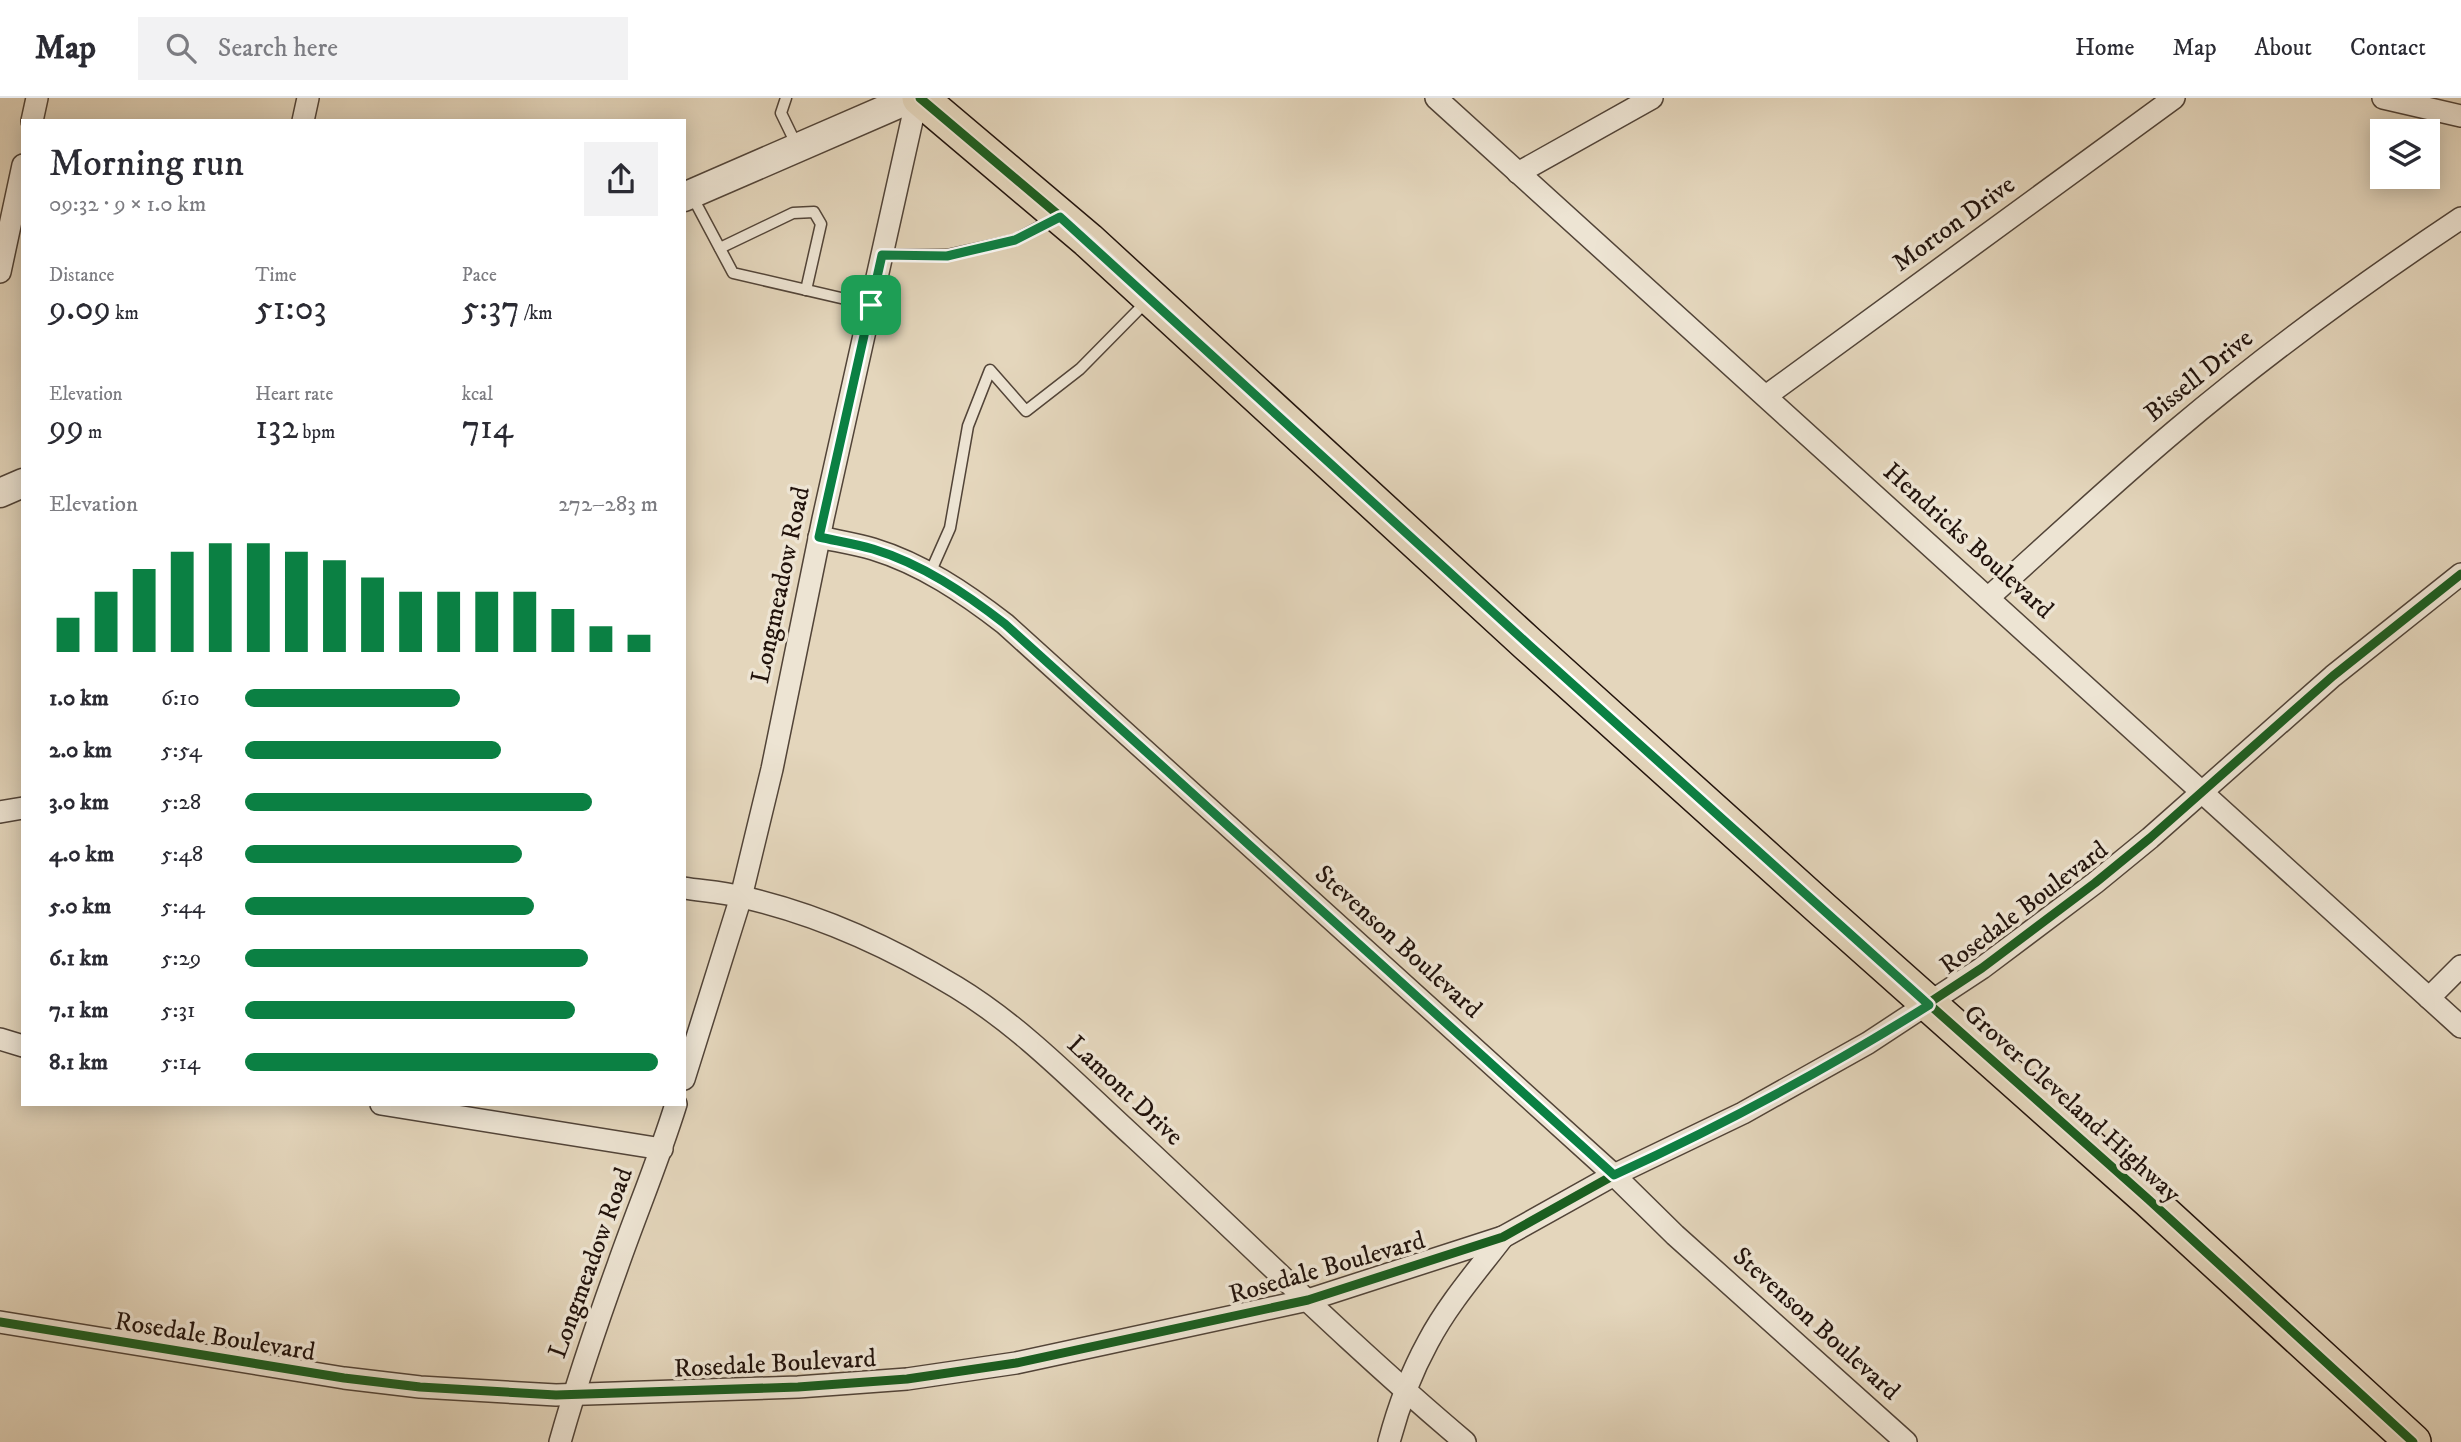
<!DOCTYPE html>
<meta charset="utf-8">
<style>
:root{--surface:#fff;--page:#f2f2f3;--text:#2b2b33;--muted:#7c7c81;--line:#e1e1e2;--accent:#0b8043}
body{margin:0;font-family:"IM FELL DW Pica",serif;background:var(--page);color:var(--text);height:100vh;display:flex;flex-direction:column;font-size:26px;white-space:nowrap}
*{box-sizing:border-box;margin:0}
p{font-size:23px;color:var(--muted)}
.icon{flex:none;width:38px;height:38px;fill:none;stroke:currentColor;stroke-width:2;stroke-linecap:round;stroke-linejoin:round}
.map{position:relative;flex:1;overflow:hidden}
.details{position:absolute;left:21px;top:21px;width:665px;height:987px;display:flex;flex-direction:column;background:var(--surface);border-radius:0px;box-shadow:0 4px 18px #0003}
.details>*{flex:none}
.controls{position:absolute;left:2370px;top:21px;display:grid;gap:14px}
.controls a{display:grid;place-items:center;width:70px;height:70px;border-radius:0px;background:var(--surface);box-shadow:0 4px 18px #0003;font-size:35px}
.pin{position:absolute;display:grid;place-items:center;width:60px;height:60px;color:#fff;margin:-30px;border-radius:14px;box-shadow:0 4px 10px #0006}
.round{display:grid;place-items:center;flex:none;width:74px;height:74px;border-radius:0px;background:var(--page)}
.head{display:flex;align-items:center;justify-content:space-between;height:119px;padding:0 28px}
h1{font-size:38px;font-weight:600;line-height:52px}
.metrics{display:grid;grid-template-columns:repeat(3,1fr);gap:10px;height:119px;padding:7px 28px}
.metrics div{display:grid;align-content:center}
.metrics b{font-size:35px;font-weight:600}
.metrics small{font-size:19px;font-weight:400}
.metrics p{font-size:19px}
.chart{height:196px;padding:14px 28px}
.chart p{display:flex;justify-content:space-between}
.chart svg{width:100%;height:126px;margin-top:7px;stroke:var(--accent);stroke-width:6}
ul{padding:0 28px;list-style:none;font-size:23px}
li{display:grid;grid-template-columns:112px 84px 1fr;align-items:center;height:52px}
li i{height:18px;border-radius:9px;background:var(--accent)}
header{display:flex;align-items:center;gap:42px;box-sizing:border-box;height:98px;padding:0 35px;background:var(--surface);border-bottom:2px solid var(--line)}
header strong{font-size:33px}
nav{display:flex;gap:38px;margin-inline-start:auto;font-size:24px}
.search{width:490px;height:63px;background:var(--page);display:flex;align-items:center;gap:18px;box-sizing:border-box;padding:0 24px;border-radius:0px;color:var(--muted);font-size:26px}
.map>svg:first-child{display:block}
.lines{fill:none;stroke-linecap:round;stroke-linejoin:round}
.service-casing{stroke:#524438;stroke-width:13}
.minor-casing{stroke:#524438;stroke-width:24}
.tertiary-casing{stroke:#524438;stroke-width:31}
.primary-casing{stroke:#22130c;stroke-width:38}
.service{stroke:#ede4d3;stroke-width:10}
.minor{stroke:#ede4d3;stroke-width:21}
.tertiary{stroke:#ede4d3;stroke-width:28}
.primary{stroke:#e4d6bc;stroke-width:35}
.cycleway-casing{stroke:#ede4d3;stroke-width:13}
.cycleway{stroke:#1b5e20;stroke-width:9}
.route-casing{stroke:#fff;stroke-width:14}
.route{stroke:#0b8043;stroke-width:9}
.labels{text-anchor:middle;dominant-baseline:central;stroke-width:7;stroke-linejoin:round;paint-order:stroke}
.street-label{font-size:26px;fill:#22130c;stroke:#ede4d3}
</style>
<header>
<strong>Map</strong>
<div class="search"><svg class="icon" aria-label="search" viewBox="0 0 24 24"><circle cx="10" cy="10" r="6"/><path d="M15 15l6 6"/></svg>Search here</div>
<nav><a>Home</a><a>Map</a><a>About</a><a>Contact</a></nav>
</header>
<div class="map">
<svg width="2461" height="1344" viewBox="0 0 2461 1344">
<rect width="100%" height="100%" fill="#e4d6bc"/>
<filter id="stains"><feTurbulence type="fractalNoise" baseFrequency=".00286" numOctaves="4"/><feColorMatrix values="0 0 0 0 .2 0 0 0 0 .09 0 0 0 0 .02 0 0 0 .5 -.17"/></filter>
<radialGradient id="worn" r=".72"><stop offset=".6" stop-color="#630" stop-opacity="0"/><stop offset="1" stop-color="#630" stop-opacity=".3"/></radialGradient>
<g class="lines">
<defs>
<g id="service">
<path d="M786,0L781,15L798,50"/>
<path d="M692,98L733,175L871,207"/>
<path d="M720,150L793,115L814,114L821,126L806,192"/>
<path d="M882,157H947L1015,142L1054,121"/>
<path d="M930,475L950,430L968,328L990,272L1026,313L1080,271L1148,202"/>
</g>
<g id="minor">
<path d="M1436,0L2461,929"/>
<path d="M2383,0L2461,18"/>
<path d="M32,23L37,0"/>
<path d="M303,23L308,0"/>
<path d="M1518,75L1652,0"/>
<path d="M0,174L23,67"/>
<path d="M1766,298L2174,0"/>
<path d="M819,439C837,443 856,446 873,451C922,466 965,495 1005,526L1614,1077L1675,1137L1906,1344"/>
<path d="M1988,500C2050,444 2111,387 2175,333C2266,256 2362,186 2461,120"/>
<path d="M0,714L23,710"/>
<path d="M684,790C703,793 723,794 742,799C818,816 890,849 956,889C1022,929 1077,987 1134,1039C1244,1141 1350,1247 1465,1344"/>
<path d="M2429,900L2461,868"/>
<path d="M0,941L23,948"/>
<path d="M684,981L741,799L772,671L823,421L917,0"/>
<path d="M381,1006L662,1051"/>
<path d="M0,1224L344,1280L420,1289L556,1297L798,1289L907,1281L1016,1265L1308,1202L1503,1139L1614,1077L1743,1015L1868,945L1982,870L2095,785L2150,740L2333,578L2461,476"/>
<path d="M560,1344C577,1284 597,1225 618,1167C637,1113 659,1061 676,1006"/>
<path d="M1389,1344C1398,1310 1411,1275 1428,1244C1448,1206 1477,1173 1503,1139"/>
</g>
<g id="tertiary">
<path d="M684,99L912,0"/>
<path d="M0,395L23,385"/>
</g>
<path id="primary" d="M920,0L1088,142L1529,547L1822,811L2148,1101L2413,1344"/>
</defs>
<use href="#service" class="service-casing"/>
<use href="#minor" class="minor-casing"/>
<use href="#tertiary" class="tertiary-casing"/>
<use href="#primary" class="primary-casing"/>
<use href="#service" class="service"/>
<use href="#minor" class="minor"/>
<use href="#tertiary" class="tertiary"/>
<use href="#primary" class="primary"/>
<defs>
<g id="cycleway">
<path d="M920,0L1088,142L1529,547L1822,811L2148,1101L2413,1344"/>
<path d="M0,1224L344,1280L420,1289L556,1297L798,1289L907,1281L1016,1265L1308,1202L1503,1139L1614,1077L1743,1015L1868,945L1982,870L2095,785L2150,740L2333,578L2461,476"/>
</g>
</defs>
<use href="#cycleway" class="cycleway-casing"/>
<use href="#cycleway" class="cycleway"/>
</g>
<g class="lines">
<defs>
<path id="route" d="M1060,119L1529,547L1929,907C1827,971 1723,1027 1614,1077L1005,526C965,495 922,466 873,451C855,446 837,443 819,439L882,157L947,158L1015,142Z"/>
</defs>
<use href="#route" class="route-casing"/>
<use href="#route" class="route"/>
</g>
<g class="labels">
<g class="street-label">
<text transform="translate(1954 126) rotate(-36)">Morton Drive</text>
<text transform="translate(2199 278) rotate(-39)">Bissell Drive</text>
<text transform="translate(1968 443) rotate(42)">Hendricks Boulevard</text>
<text transform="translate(781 487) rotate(-78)">Longmeadow Road</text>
<text transform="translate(2024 810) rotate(-37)">Rosedale Boulevard</text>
<text transform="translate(1398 844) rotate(42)">Stevenson Boulevard</text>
<text transform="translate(1125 993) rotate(43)">Lamont Drive</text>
<text transform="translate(2072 1006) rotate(42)">Grover Cleveland Highway</text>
<text transform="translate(591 1165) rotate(-70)">Longmeadow Road</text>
<text transform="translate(1327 1170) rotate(-16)">Rosedale Boulevard</text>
<text transform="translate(1816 1226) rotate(42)">Stevenson Boulevard</text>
<text transform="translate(215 1239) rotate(9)">Rosedale Boulevard</text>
<text transform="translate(775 1266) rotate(-3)">Rosedale Boulevard</text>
</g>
</g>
<rect width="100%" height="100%" filter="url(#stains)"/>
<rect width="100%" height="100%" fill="url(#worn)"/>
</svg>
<div class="controls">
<a><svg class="icon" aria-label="layers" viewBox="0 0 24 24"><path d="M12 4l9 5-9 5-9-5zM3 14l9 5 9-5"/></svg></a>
</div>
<div class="pin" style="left:871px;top:207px;background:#1e9e55"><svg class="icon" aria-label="arrive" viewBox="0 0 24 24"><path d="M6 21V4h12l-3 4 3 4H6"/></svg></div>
<section class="details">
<div class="head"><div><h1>Morning run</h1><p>09:32 · 9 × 1.0 km</p></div><a class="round"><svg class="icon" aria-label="share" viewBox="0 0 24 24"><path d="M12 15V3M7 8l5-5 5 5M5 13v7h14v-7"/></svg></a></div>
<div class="metrics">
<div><p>Distance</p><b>9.09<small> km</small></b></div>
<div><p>Time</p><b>51:03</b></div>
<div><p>Pace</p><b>5:37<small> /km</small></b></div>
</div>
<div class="metrics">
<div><p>Elevation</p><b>99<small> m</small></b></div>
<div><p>Heart rate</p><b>132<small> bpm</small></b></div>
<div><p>kcal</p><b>714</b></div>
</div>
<div class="chart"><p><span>Elevation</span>272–283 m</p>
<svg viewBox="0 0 160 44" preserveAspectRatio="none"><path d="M5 44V32M15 44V23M25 44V15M35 44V9M45 44V6M55 44V6M65 44V9M75 44V12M85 44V18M95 44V23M105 44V23M115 44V23M125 44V23M135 44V29M145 44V35M155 44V38"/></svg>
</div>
<ul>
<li><b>1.0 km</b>6:10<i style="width:52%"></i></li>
<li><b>2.0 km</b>5:54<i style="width:62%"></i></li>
<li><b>3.0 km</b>5:28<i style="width:84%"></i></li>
<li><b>4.0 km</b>5:48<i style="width:67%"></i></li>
<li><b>5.0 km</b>5:44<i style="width:70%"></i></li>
<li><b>6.1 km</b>5:29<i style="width:83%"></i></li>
<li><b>7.1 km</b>5:31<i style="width:80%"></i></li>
<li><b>8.1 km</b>5:14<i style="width:100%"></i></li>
</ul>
</section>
</div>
